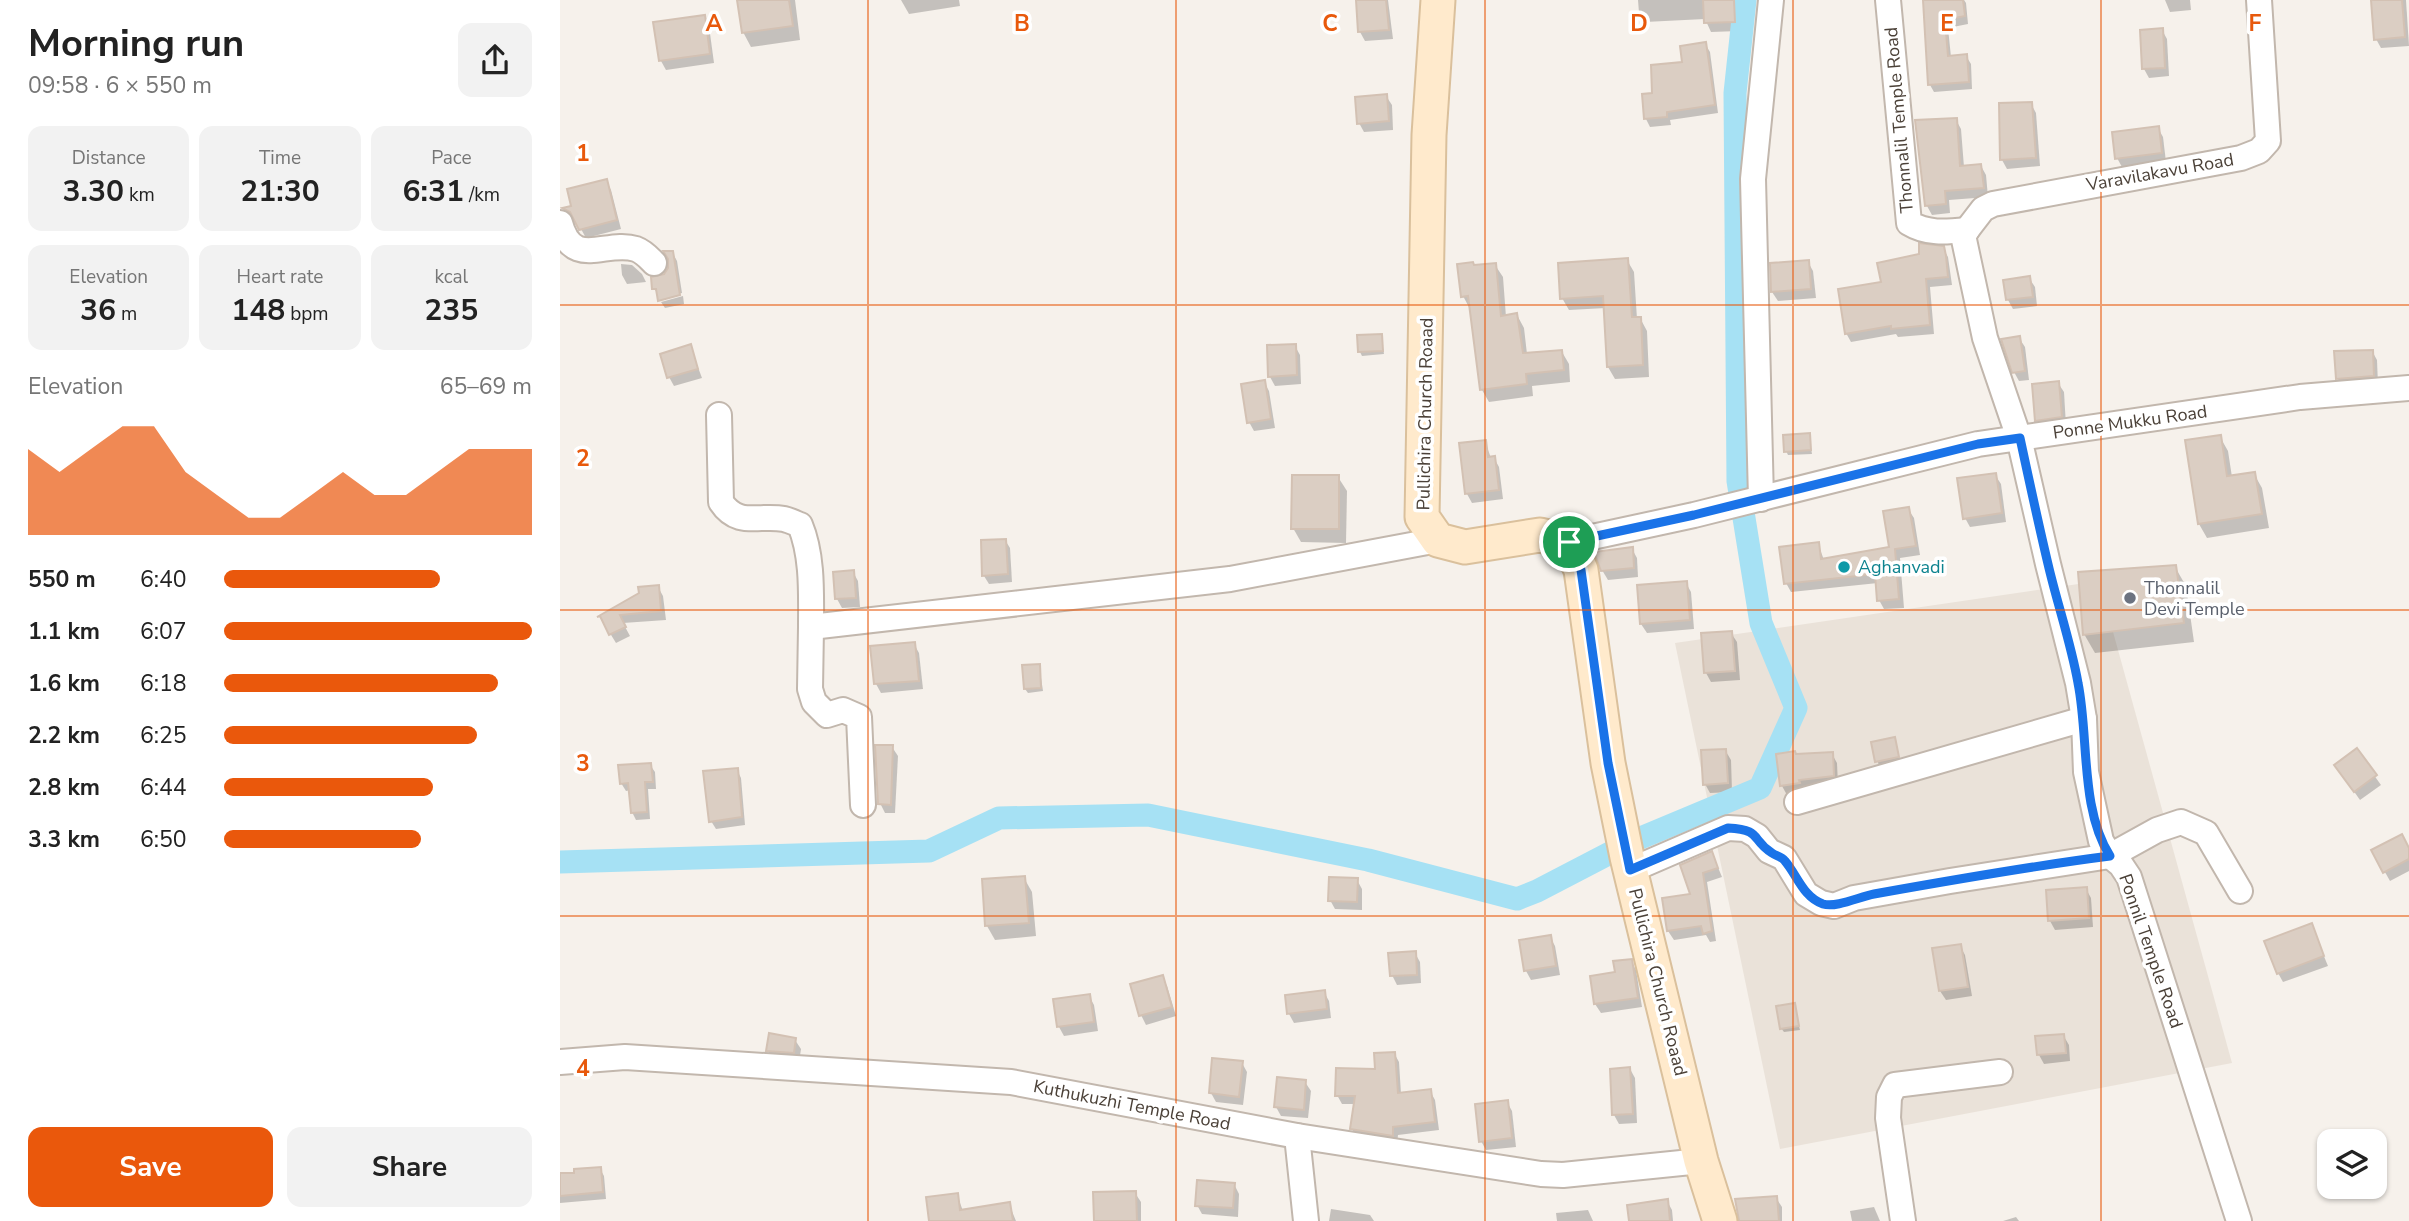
<!DOCTYPE html>
<meta charset="utf-8">
<style>
:root{--surface:#fff;--page:#f2f2f2;--text:#222;--muted:#767676;--accent:#ea580c}
body{margin:0;font-family:"Nunito Sans",sans-serif;background:var(--page);color:var(--text);height:100vh;display:flex;flex-direction:column;font-size:26px;white-space:nowrap}
*{box-sizing:border-box;margin:0}
p{font-size:23px;color:var(--muted)}
.icon{flex:none;width:38px;height:38px;fill:none;stroke:currentColor;stroke-width:2;stroke-linecap:round;stroke-linejoin:round}
.map{position:relative;flex:1;overflow:hidden}
.sheet{display:flex;flex-direction:column;background:var(--surface);width:560px}
.sheet>*{flex:none}
.tools{position:absolute;left:1757px;top:1129px;display:grid;gap:14px}
.tools a{display:grid;place-items:center;width:70px;height:70px;border-radius:14px;background:var(--surface);box-shadow:0 2px 5px #0004;font-size:35px}
.pin{position:absolute;display:grid;place-items:center;width:60px;height:60px;color:#fff;margin:-30px;border:4px solid #fff;border-radius:50%;box-shadow:0 2px 7px #0007}
.round{display:grid;place-items:center;flex:none;width:74px;height:74px;border-radius:14px;background:var(--page)}
.summary{display:flex;align-items:center;justify-content:space-between;height:119px;padding:0 28px}
h1{font-size:38px;font-weight:700;line-height:52px}
.stats{display:grid;grid-template-columns:repeat(3,1fr);gap:10px;height:119px;padding:7px 28px}
.stats div{display:grid;align-content:center;border-radius:14px;background:var(--page);text-align:center}
.stats b{font-size:30px;font-weight:700}
.stats small{font-size:19px;font-weight:400}
.stats p{font-size:19px}
.chart{height:196px;padding:14px 28px}
.chart p{display:flex;justify-content:space-between}
.chart svg{width:100%;height:126px;margin-top:7px;fill:var(--accent);opacity:.7}
.button{display:flex;gap:14px;margin-top:auto;padding:14px 28px}
.button a{flex:1;height:80px;border-radius:14px;background:var(--accent);color:#fff;font-size:28px;font-weight:700;line-height:80px;text-align:center}
.button a+a{background:var(--page);color:var(--text)}
ul{padding:0 28px;list-style:none;font-size:23px}
li{display:grid;grid-template-columns:112px 84px 1fr;align-items:center;height:52px}
li i{height:18px;border-radius:9px;background:var(--accent)}
main{display:flex;flex:1;min-height:0}
.map>svg:first-child{display:block}
.residential{fill:#eae2d9}
.shadow{fill:#0003}
.lines{fill:none;stroke-linecap:round;stroke-linejoin:round}
.canal{stroke:#a6e1f4;stroke-width:23}
.building{fill:#dbcec3;stroke:#d3c1b3;stroke-width:2}
.street-casing{stroke:#c2b7ad;stroke-width:28}
.secondary-casing{stroke:#dac09c;stroke-width:37}
.street{stroke:#fff;stroke-width:24}
.secondary{stroke:#ffeacc;stroke-width:33}
.route-casing{stroke:#fff;stroke-width:14}
.route{stroke:#1a73e8;stroke-width:9}
.grid{fill:none;stroke:#e8590c;stroke-width:2;stroke-opacity:0.55}
.culture-dot{fill:#0f9aa8;stroke:#fff;stroke-width:2.5}
.worship-dot{fill:#6b7280;stroke:#fff;stroke-width:2.5}
.labels{text-anchor:middle;dominant-baseline:central;stroke-width:7;stroke-linejoin:round;paint-order:stroke}
.street-label{font-size:18px;fill:#4b4138;stroke:#fff}
.culture-label{font-size:18px;fill:#0d838f;stroke:#fff;text-anchor:start}
.worship-label{font-size:18px;fill:#5b616d;stroke:#fff;text-anchor:start}
.grid-label{font-size:23px;text-anchor:middle;font-weight:bold;fill:#e8590c;stroke:#fff;stroke-width:7;stroke-linejoin:round;paint-order:stroke}
</style>
<main>
<section class="sheet">
<div class="summary"><div><h1>Morning run</h1><p>09:58 · 6 × 550 m</p></div><a class="round"><svg class="icon" aria-label="share" viewBox="0 0 24 24"><path d="M12 15V3M7 8l5-5 5 5M5 13v7h14v-7"/></svg></a></div>
<div class="stats">
<div><p>Distance</p><b>3.30<small> km</small></b></div>
<div><p>Time</p><b>21:30</b></div>
<div><p>Pace</p><b>6:31<small> /km</small></b></div>
</div>
<div class="stats">
<div><p>Elevation</p><b>36<small> m</small></b></div>
<div><p>Heart rate</p><b>148<small> bpm</small></b></div>
<div><p>kcal</p><b>235</b></div>
</div>
<div class="chart"><p><span>Elevation</span>65–69 m</p>
<svg viewBox="0 0 160 44" preserveAspectRatio="none"><path d="M0 44V14L10 22L20 14L30 6L40 6L50 22L60 30L70 38L80 38L90 30L100 22L110 30L120 30L130 22L140 14L150 14L160 14V44z"/></svg>
</div>
<ul>
<li><b>550 m</b>6:40<i style="width:70%"></i></li>
<li><b>1.1 km</b>6:07<i style="width:100%"></i></li>
<li><b>1.6 km</b>6:18<i style="width:89%"></i></li>
<li><b>2.2 km</b>6:25<i style="width:82%"></i></li>
<li><b>2.8 km</b>6:44<i style="width:68%"></i></li>
<li><b>3.3 km</b>6:50<i style="width:64%"></i></li>
</ul>
<div class="button"><a>Save</a><a>Share</a></div>
</section>
<div class="map">
<svg width="1849" height="1221" viewBox="0 0 1849 1221">
<rect width="100%" height="100%" fill="#f6f1eb"/>
<path class="residential" d="M1539,581L1672,1063L1220,1149L1115,643Z"/>
<g class="shadow">
<path d="M179,0H235L240,40L191,47L183,32Z"/>
<path d="M341,0H399L400,6L349,14Z"/>
<path d="M798,0H828L833,39L805,41L800,32Z"/>
<path d="M1078,0H1178L1179,31L1151,32L1145,19L1085,22L1079,13Z"/>
<path d="M1365,0H1404L1406,3L1408,24L1388,28L1391,57L1406,56L1411,64L1412,89L1374,92L1370,85Z"/>
<path d="M1605,0H1630L1631,10L1610,12Z"/>
<path d="M1813,0H1846L1849,46L1821,48L1816,39Z"/>
<path d="M144,17L149,26L154,63L106,70L101,61Z"/>
<path d="M1602,30L1607,39L1609,76L1589,78L1584,69Z"/>
<path d="M1145,44L1150,52L1158,113L1110,120L1111,125L1090,127L1086,119L1084,95L1094,94Z"/>
<path d="M826,96L832,105L833,130L804,132L799,123Z"/>
<path d="M1471,104L1476,113L1480,166L1447,169L1442,160Z"/>
<path d="M1396,120L1401,129L1404,167L1421,166L1426,175L1428,197L1389,200L1390,213L1372,215L1367,206L1357,122Z"/>
<path d="M1598,128L1603,137L1606,162L1562,167L1557,158Z"/>
<path d="M46,181L51,190L61,229L26,238L16,220L9,217L5,209L13,207Z"/>
<path d="M1383,248L1388,257L1392,285L1370,287L1374,334L1338,337L1336,334L1291,342L1286,333L1323,284Z"/>
<path d="M112,252L117,261L122,293L100,298L94,288L110,268Z"/>
<path d="M1067,260L1074,272L1077,319L1080,318L1087,331L1089,377L1055,379L1048,367L1046,308L1009,310L1002,298Z"/>
<path d="M1248,262L1253,271L1256,298L1218,301L1212,292Z"/>
<path d="M61,264L72,265L82,274L86,282L67,284L62,275Z"/>
<path d="M935,265L943,277L946,317L957,315L964,328L967,354L1002,352L1009,364L1010,382L972,386L973,396L929,402L922,390L910,309L903,296Z"/>
<path d="M1469,278L1475,287L1477,306L1453,309L1448,300Z"/>
<path d="M123,296L124,304L105,308L101,302Z"/>
<path d="M821,335L824,354L802,356L800,352Z"/>
<path d="M1459,338L1465,347L1469,380L1459,381L1454,372Z"/>
<path d="M130,346L142,378L114,386L109,377Z"/>
<path d="M735,346L740,355L741,384L715,386L710,377Z"/>
<path d="M1812,351L1817,360L1818,385L1783,388L1778,379Z"/>
<path d="M704,382L709,391L715,428L694,431L689,422Z"/>
<path d="M1498,383L1504,392L1506,426L1482,429L1477,420Z"/>
<path d="M1249,435L1252,454L1228,455L1226,451Z"/>
<path d="M1660,437L1668,451L1672,477L1694,474L1702,488L1709,528L1647,538L1639,524Z"/>
<path d="M925,442L931,458H934L939,467L943,499L912,503L907,494Z"/>
<path d="M1435,475L1441,484L1446,522L1410,527L1405,518Z"/>
<path d="M778,477L787,491L786,543L741,542L733,528Z"/>
<path d="M1348,509L1354,518L1360,555L1340,558L1344,608L1324,609L1319,600L1318,583L1231,592L1226,583L1258,544L1264,560L1331,549Z"/>
<path d="M445,540L450,548L452,582L429,584L424,576Z"/>
<path d="M1072,549L1077,558L1078,577L1048,580L1042,570Z"/>
<path d="M1615,567L1626,586L1634,642L1535,653L1524,634Z"/>
<path d="M293,572L298,581L300,607L282,608L277,599Z"/>
<path d="M1126,583L1131,592L1134,629L1087,633L1081,624Z"/>
<path d="M98,587L103,596L106,620L63,623L70,636L56,643L40,617Z"/>
<path d="M1171,633L1177,642L1180,680L1151,682L1146,673Z"/>
<path d="M354,644L359,653L363,689L321,693L316,684Z"/>
<path d="M479,665L483,691L468,693L465,689Z"/>
<path d="M1334,739L1340,761L1319,766L1313,744Z"/>
<path d="M332,747L338,756L335,813H325L320,803Z"/>
<path d="M1165,750L1171,760L1172,792L1150,793L1145,784Z"/>
<path d="M1796,750L1821,785L1800,800L1776,766Z"/>
<path d="M1272,754L1277,763L1278,785L1227,795L1222,786L1236,756Z"/>
<path d="M90,765L95,772L96,789H88L90,819L76,820L72,812L71,790L66,791L61,783Z"/>
<path d="M177,770L181,778L185,825L156,829L151,821Z"/>
<path d="M1813,851H1849V871L1830,881Z"/>
<path d="M1152,853L1162,877L1147,882L1156,941L1150,942L1146,935L1114,940L1108,931L1132,895Z"/>
<path d="M464,878L472,892L476,936L435,940L427,926Z"/>
<path d="M797,880L802,889V910L775,909L770,900Z"/>
<path d="M1526,889L1531,898L1533,927L1495,930L1490,921Z"/>
<path d="M1751,925L1768,966L1723,982L1718,973Z"/>
<path d="M990,937L995,946L1000,975L971,980L966,971L961,941Z"/>
<path d="M1400,946L1405,955L1412,996L1386,1000L1380,991Z"/>
<path d="M855,953L860,962L861,983L837,985L832,975Z"/>
<path d="M1071,961L1076,970L1082,1007L1041,1013L1035,1004L1032,977L1057,974Z"/>
<path d="M602,977L607,986L616,1016L586,1025L581,1015Z"/>
<path d="M764,992L769,1001L771,1018L734,1023L729,1014L727,996Z"/>
<path d="M529,996L534,1005L538,1031L504,1036L499,1027Z"/>
<path d="M1234,1005L1240,1030L1224,1032L1221,1028Z"/>
<path d="M1503,1035L1509,1045L1510,1061L1484,1064L1479,1055Z"/>
<path d="M235,1040L241,1049L239,1062L213,1060L208,1051Z"/>
<path d="M834,1053L839,1062L841,1094L870,1091L875,1100L879,1130L838,1135L837,1144L797,1138L792,1129L795,1104H782L777,1095L817,1071Z"/>
<path d="M682,1063L687,1072L683,1105L656,1102L651,1093Z"/>
<path d="M1070,1069L1075,1078L1077,1123L1059,1124L1054,1115Z"/>
<path d="M745,1082L751,1091L748,1118L721,1116L716,1107Z"/>
<path d="M947,1102L952,1111L956,1147L926,1150L921,1141Z"/>
<path d="M40,1169L44,1176L46,1199L0,1203V1175Z"/>
<path d="M674,1184L679,1194L678,1217L642,1214L637,1205Z"/>
<path d="M575,1193L581,1202V1221H536Z"/>
<path d="M397,1195L403,1211L449,1204L456,1221H371Z"/>
<path d="M1216,1198L1222,1207V1221H1180Z"/>
<path d="M1107,1201L1112,1210L1113,1221H1071Z"/>
<path d="M1314,1207L1320,1221H1292L1290,1211Z"/>
<path d="M771,1209L810,1215L814,1221H769Z"/>
<path d="M1028,1210L1033,1221H997L996,1213Z"/>
<path d="M1456,1217L1459,1221H1443Z"/>
</g>
<g class="lines">
<g class="canal">
<path d="M1078,839L1200,788L1236,708L1201,623L1178,481L1175,93L1185,0"/>
<path d="M0,862L369,851L439,818L588,815L808,860L957,899L977,891L1052,852"/>
</g>
</g>
<g class="building">
<path d="M177,0H229L233,26L182,33Z"/>
<path d="M796,0H826L829,30L798,32Z"/>
<path d="M1143,0H1174L1175,22L1144,23Z"/>
<path d="M1363,0H1403L1405,16L1385,20L1388,56L1407,54L1409,82L1368,85Z"/>
<path d="M1811,0H1842L1845,37L1814,40Z"/>
<path d="M145,15L150,54L99,61L93,22Z"/>
<path d="M1603,28L1605,68L1582,69L1580,30Z"/>
<path d="M1146,42L1155,105L1107,112V117L1084,119L1082,94L1092,93L1091,65L1122,62L1120,46Z"/>
<path d="M827,94L829,121L797,124L795,97Z"/>
<path d="M1472,102L1476,158L1440,160L1439,103Z"/>
<path d="M1397,118L1400,166L1421,164L1424,188L1385,191L1386,204L1365,206L1355,120Z"/>
<path d="M1599,126L1602,153L1555,159L1552,132Z"/>
<path d="M47,179L57,220L19,230L10,212L2,208L11,206L7,189Z"/>
<path d="M1359,243L1384,246L1386,256L1388,277L1366,279L1370,325L1331,329V326L1285,334L1278,289L1321,282L1317,263L1359,254Z"/>
<path d="M103,251H113L120,295L98,301L96,289H92L91,277L104,274L108,268V259Z"/>
<path d="M1068,258L1072,317H1081L1083,365L1047,367L1043,296L1000,299L998,263Z"/>
<path d="M1249,260L1251,289L1211,292L1210,263Z"/>
<path d="M913,262L914,265L936,263L941,316L957,313L963,353L1002,350L1004,370L966,374L967,384L920,390L908,296L901,297L897,264Z"/>
<path d="M1470,276L1473,297L1446,300L1443,280Z"/>
<path d="M822,334L823,351L798,352L797,335Z"/>
<path d="M1460,336L1465,371L1452,373L1441,339Z"/>
<path d="M131,344L138,369L107,378L100,354Z"/>
<path d="M736,344L737,375L708,377L707,345Z"/>
<path d="M1813,350L1814,376L1776,379L1774,351Z"/>
<path d="M705,380L711,419L687,423L681,384Z"/>
<path d="M1499,381L1502,417L1475,421L1472,384Z"/>
<path d="M1250,433L1251,450L1224,452L1223,435Z"/>
<path d="M1661,435L1667,476L1695,472L1702,514L1638,524L1625,440Z"/>
<path d="M926,440L928,457L935,456L939,490L905,494L899,443Z"/>
<path d="M1436,473L1442,513L1403,519L1397,478Z"/>
<path d="M732,475H779V529H731Z"/>
<path d="M1349,507L1356,546L1335,549L1339,599L1317,601L1315,574L1224,584L1219,547L1259,542L1261,559L1329,547L1323,511Z"/>
<path d="M446,539L448,574L422,576L421,540Z"/>
<path d="M1073,547L1074,568L1041,571L1034,552Z"/>
<path d="M1616,565L1624,623L1523,635L1518,572Z"/>
<path d="M294,570L296,598L275,599L273,572Z"/>
<path d="M1127,581L1130,620L1080,624L1077,585Z"/>
<path d="M99,585L101,611L60,615L66,627L49,635L40,616L37,617L79,593L78,587Z"/>
<path d="M1172,631L1175,671L1144,673L1141,633Z"/>
<path d="M355,642L359,681L314,684L310,646Z"/>
<path d="M480,664L481,688L464,689L462,665Z"/>
<path d="M1335,737L1339,757L1315,762L1311,742Z"/>
<path d="M315,745H333L331,805L318,804Z"/>
<path d="M1797,748L1817,775L1794,792L1774,765Z"/>
<path d="M1166,749L1168,783L1143,785L1141,750Z"/>
<path d="M1235,751L1236,754L1273,752L1274,776L1239,780L1240,783L1220,786L1216,754Z"/>
<path d="M91,763L93,782H85L87,812L71,813L68,783L60,784L58,765Z"/>
<path d="M178,768L182,817L149,822L143,771Z"/>
<path d="M1842,834L1849,848V859L1823,873L1811,850Z"/>
<path d="M1152,851L1158,868L1143,873L1152,931L1143,934L1141,926L1107,931L1102,898L1130,894L1120,865Z"/>
<path d="M465,876L469,923L425,926L422,879Z"/>
<path d="M769,877L798,878L797,902L768,901Z"/>
<path d="M1527,887L1529,918L1488,921L1486,890Z"/>
<path d="M1752,923L1764,956L1717,974L1704,941Z"/>
<path d="M991,935L996,966L964,971L959,940Z"/>
<path d="M1401,944L1408,987L1379,991L1372,948Z"/>
<path d="M856,951L857,975L830,976L828,953Z"/>
<path d="M1072,959L1078,998L1034,1004L1030,976L1055,972L1053,961Z"/>
<path d="M603,975L612,1007L579,1016L570,984Z"/>
<path d="M765,990L767,1009L727,1014L725,995Z"/>
<path d="M530,994L534,1022L497,1027L493,999Z"/>
<path d="M1235,1003L1239,1026L1220,1029L1216,1006Z"/>
<path d="M209,1033L236,1038L234,1053L206,1051Z"/>
<path d="M1504,1034L1506,1053L1477,1055L1475,1036Z"/>
<path d="M835,1052L838,1093L871,1089L875,1122L833,1127V1136L790,1129L795,1096H775L776,1068L815,1069L814,1053Z"/>
<path d="M652,1058L683,1061L679,1097L649,1093Z"/>
<path d="M1070,1067L1073,1114L1052,1115L1050,1069Z"/>
<path d="M717,1077L746,1080L744,1110L714,1107Z"/>
<path d="M948,1100L952,1138L919,1142L915,1104Z"/>
<path d="M41,1167L43,1192L0,1196V1173H14V1169Z"/>
<path d="M637,1180L675,1183L673,1208L635,1206Z"/>
<path d="M576,1191L577,1221H534L533,1192Z"/>
<path d="M398,1193L400,1210L450,1202L453,1221H369L366,1197Z"/>
<path d="M1217,1196L1219,1221H1179L1175,1199Z"/>
<path d="M1108,1199L1110,1221H1069L1067,1205Z"/>
</g>
<g class="lines">
<defs>
<g id="street">
<path d="M1328,0L1349,223C1367,234 1386,232 1407,230"/>
<path d="M0,223C13,271 46,239 76,249C84,252 88,257 94,263"/>
<path d="M159,415L161,502C178,528 200,514 224,519C229,520 235,523 240,525C253,556 251,595 251,627L670,579L878,540"/>
<path d="M1201,499L1193,179L1211,0"/>
<path d="M1009,542L1134,515L1418,444L1740,397L1849,388"/>
<path d="M251,627L250,689L254,702L267,715L283,710L299,717L303,805"/>
<path d="M1237,802L1524,719"/>
<path d="M1071,870L1168,828L1185,829L1197,836L1209,851L1224,858L1246,894L1261,903L1274,906L1294,898L1390,881L1550,856L1597,830L1621,822L1646,833L1680,891"/>
<path d="M0,1062L65,1057L451,1082L737,1136L981,1174L1003,1175L1141,1161"/>
<path d="M737,1136L746,1221"/>
<path d="M1343,1221L1328,1118L1329,1097L1335,1085L1440,1072"/>
<path d="M1679,1221L1569,877L1561,865L1550,856L1541,841L1526,772L1524,719L1518,683L1488,564L1459,438L1425,338L1403,235L1423,209L1433,204L1681,158L1699,151L1708,141L1699,0"/>
</g>
<path id="secondary" d="M878,0L869,135L862,517L878,540L905,547L980,535L1009,542L1021,570L1048,763L1067,857L1141,1161L1160,1221"/>
</defs>
<use href="#street" class="street-casing"/>
<use href="#secondary" class="secondary-casing"/>
<use href="#street" class="street"/>
<use href="#secondary" class="secondary"/>
</g>
<g class="lines">
<defs>
<path id="route" d="M1460,438C1469,480 1478,522 1488,564C1497,603 1511,643 1518,683C1529,737 1520,809 1550,856C1471,866 1392,880 1314,894C1299,897 1276,908 1263,904C1243,897 1237,875 1225,861C1221,856 1216,856 1212,853C1190,839 1203,830 1168,828L1070,870L1048,763L1021,570L1009,542L1134,515L1418,444Z"/>
</defs>
<use href="#route" class="route-casing"/>
<use href="#route" class="route"/>
</g>
<path class="grid" d="M308,0V1221M616,0V1221M925,0V1221M1233,0V1221M1541,0V1221M0,305H1849M0,610H1849M0,916H1849"/>
<circle class="culture-dot" cx="1284" cy="567" r="7"/>
<circle class="worship-dot" cx="1570" cy="598" r="7"/>
<g class="labels">
<g class="street-label">
<text transform="translate(1339 120) rotate(-95)">Thonnalil Temple Road</text>
<text transform="translate(1600 172) rotate(-10)">Varavilakavu Road</text>
<text transform="translate(865 414) rotate(-89)">Pullichira Church Roaad</text>
<text transform="translate(1570 422) rotate(-8)">Ponne Mukku Road</text>
<text transform="translate(1591 951) rotate(71)">Ponnil Temple Road</text>
<text transform="translate(1098 982) rotate(76)">Pullichira Church Roaad</text>
<text transform="translate(572 1105) rotate(11)">Kuthukuzhi Temple Road</text>
</g>
<g class="culture-label">
<text x="1298" y="567">Aghanvadi</text>
</g>
<g class="worship-label">
<text x="1584" y="588">Thonnalil<tspan x="1584" dy="21">Devi Temple</tspan></text>
</g>
</g>
<g class="grid-label">
<text x="154" y="31">A</text>
<text x="462" y="31">B</text>
<text x="770" y="31">C</text>
<text x="1079" y="31">D</text>
<text x="1387" y="31">E</text>
<text x="1695" y="31">F</text>
<text x="23" y="161">1</text>
<text x="23" y="466">2</text>
<text x="23" y="771">3</text>
<text x="23" y="1076">4</text>
</g>
</svg>
<div class="tools">
<a><svg class="icon" aria-label="layers" viewBox="0 0 24 24"><path d="M12 4l9 5-9 5-9-5zM3 14l9 5 9-5"/></svg></a>
</div>
<div class="pin" style="left:1009px;top:542px;background:#1e9e55"><svg class="icon" aria-label="arrive" viewBox="0 0 24 24"><path d="M6 21V4h12l-3 4 3 4H6"/></svg></div>
</div>
</main>
